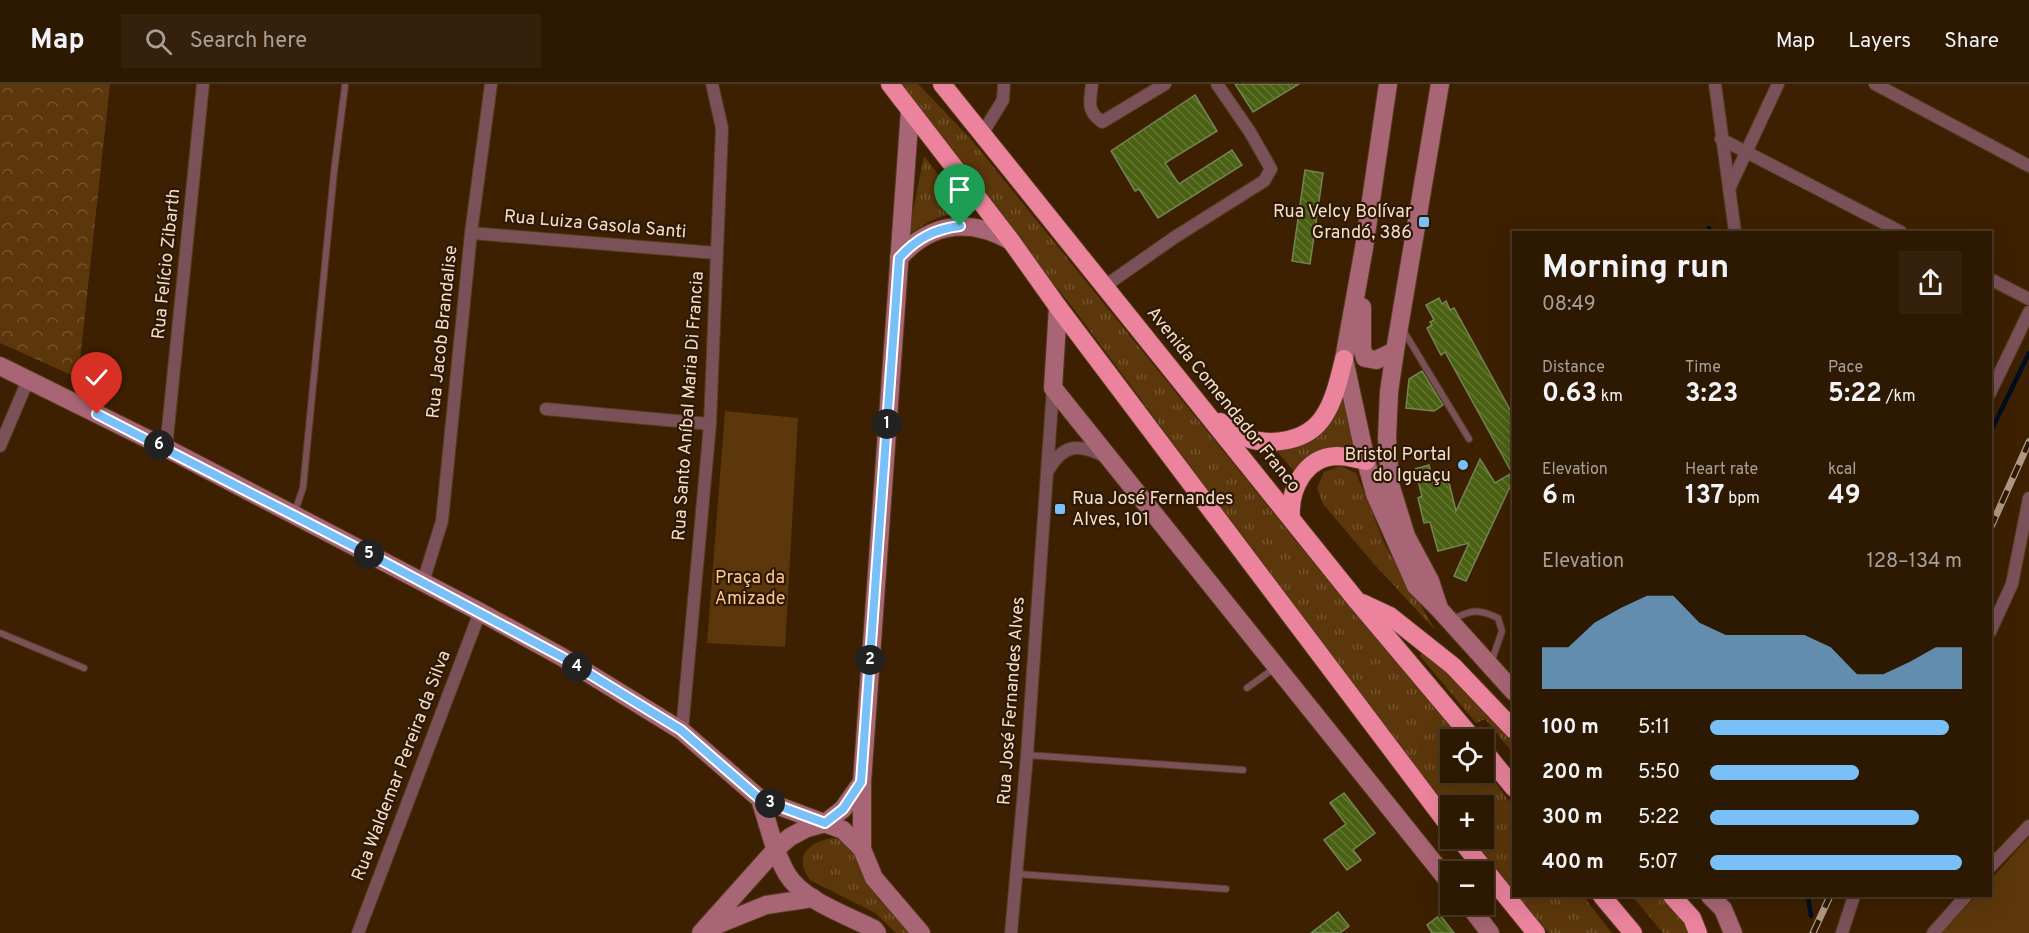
<!DOCTYPE html>
<meta charset="utf-8">
<style>
:root{--surface:#2d1801;--page:#35210b;--text:#f1f3f6;--muted:#a7a099;--line:#483723;--accent:#79bff8}
body{margin:0;font-family:Overpass,sans-serif;background:var(--page);color:var(--text);height:100vh;display:flex;flex-direction:column;font-size:22px;white-space:nowrap}
*{box-sizing:border-box;margin:0}
p{font-size:20px;color:var(--muted)}
.icon{flex:none;width:33px;height:33px;fill:none;stroke:currentColor;stroke-width:2;stroke-linecap:round;stroke-linejoin:round}
.map{position:relative;flex:1;overflow:hidden}
.side{position:absolute;left:1512px;top:147px;width:480px;height:666px;display:flex;flex-direction:column;background:var(--surface);border-radius:0px;box-shadow:0 6px 24px #0002,0 0 0 2px var(--line)}
.side>*{flex:none}
.buttons{position:absolute;left:1440px;top:645px;display:grid;gap:12px}
.buttons a{display:grid;place-items:center;width:54px;height:54px;border-radius:0px;background:var(--surface);box-shadow:0 6px 24px #0002,0 0 0 2px var(--line);font-size:30px}
.pin{position:absolute;display:grid;place-items:center;width:51px;height:51px;color:#fff;margin:-62px -26px;border-radius:50% 50% 50% 0;rotate:-45deg;box-shadow:0 0 6px #0007}
.pin .icon{rotate:45deg}
.km{position:absolute;width:30px;height:30px;margin:-15px;border-radius:50%;background:#222;color:#fff;font-size:16px;line-height:30px;text-align:center}
.round{display:grid;place-items:center;flex:none;width:63px;height:63px;border-radius:0px;background:var(--page)}
.headline{display:flex;align-items:center;justify-content:space-between;height:102px;padding:0 30px}
h1{font-size:33px;font-weight:700;line-height:45px}
.stats{display:grid;grid-template-columns:repeat(3,1fr);gap:9px;height:102px;padding:6px 30px}
.stats div{display:grid;align-content:center}
.stats b{font-size:26px;font-weight:700}
.stats small{font-size:16px;font-weight:400}
.stats p{font-size:16px}
.chart{height:168px;padding:12px 30px}
.chart p{display:flex;justify-content:space-between}
.chart svg{width:100%;height:108px;margin-top:6px;fill:var(--accent);opacity:.7}
ul{padding:0 30px;list-style:none;font-size:20px}
li{display:grid;grid-template-columns:96px 72px 1fr;align-items:center;height:45px}
li i{height:15px;border-radius:8px;background:var(--accent)}
header{display:flex;align-items:center;gap:36px;box-sizing:border-box;height:84px;padding:0 30px;background:var(--surface);border-bottom:2px solid var(--line)}
header strong{font-size:28px}
nav{display:flex;gap:33px;margin-inline-start:auto;font-size:21px}
.search{width:420px;height:54px;background:var(--page);display:flex;align-items:center;gap:15px;box-sizing:border-box;padding:0 21px;border-radius:0px;color:var(--muted);font-size:22px}
.map>svg:first-child{display:block}
.grass{fill:url(#grass-tufts)}
.forest{fill:url(#forest-crowns)}
.park{fill:#5c370b}
.lines{fill:none;stroke-linecap:round;stroke-linejoin:round}
.stream{stroke:#000e22;stroke-width:4.5}
.building{fill:url(#building-back-hatch);stroke:#738552;stroke-width:1.5}
.lane-casing{stroke:#563b1d;stroke-width:8}
.street-casing{stroke:#563b1d;stroke-width:14}
.secondary-casing{stroke:#563b1d;stroke-width:20}
.highway-casing{stroke:#563b1d;stroke-width:20}
.lane{stroke:#7a5059;stroke-width:6}
.street{stroke:#7a5059;stroke-width:12}
.secondary{stroke:#a86575;stroke-width:18}
.highway{stroke:#eb839d;stroke-width:18}
.rail-casing{stroke:#b19880;stroke-width:7}
.rail{stroke:#2d1905;stroke-width:4.5;stroke-dasharray:14;stroke-linecap:butt}
.route-casing{stroke:#fff;stroke-width:12}
.route{stroke:#79bff8;stroke-width:8}
.poi-dot{fill:#79bff8;stroke:#2d1905;stroke-width:2}
.labels{text-anchor:middle;dominant-baseline:central;stroke-width:4.5;stroke-linejoin:round;paint-order:stroke}
.poi-label{font-size:18px;fill:#f6dfca;stroke:#2d1905;text-anchor:end}
.street-label{font-size:18px;fill:#f6dfca;stroke:#2d1905}
.park-label{font-size:18px;fill:#ffc68f;stroke:#2d1905}
</style>
<header>
<strong>Map</strong>
<div class="search"><svg class="icon" aria-label="search" viewBox="0 0 24 24"><circle cx="10" cy="10" r="6"/><path d="M15 15l6 6"/></svg>Search here</div>
<nav><a>Map</a><a>Layers</a><a>Share</a></nav>
</header>
<div class="map">
<svg width="2029" height="849" viewBox="0 0 2029 849">
<defs>
<pattern id="grass-tufts" width="24" height="20" patternUnits="userSpaceOnUse" patternTransform="scale(1.5)"><rect width="24" height="20" fill="#5c370b"/><path d="M3 7l-1-3M5 7V3M7 7l1-3M15 17l-1-3M17 17v-4M19 17l1-3" fill="none" stroke="#74542d"/></pattern>
<pattern id="forest-crowns" width="20" height="18" patternUnits="userSpaceOnUse" patternTransform="scale(1.5)"><rect width="20" height="18" fill="#5c370b"/><path d="M2 6a3 3 0 1 1 6 0M12 15a3 3 0 1 1 6 0" fill="none" stroke="#74542d"/></pattern>
<pattern id="building-back-hatch" width="6" height="6" patternUnits="userSpaceOnUse" patternTransform="scale(1.5)"><rect width="6" height="6" fill="#4a6012"/><path d="M-1 5l2 2M0 0l6 6M5-1l2 2" fill="none" stroke="#657633"/></pattern>
</defs>
<rect width="100%" height="100%" fill="#3c2001"/>
<g class="grass">
<path d="M899,0H918L970,54L1342,514L1462,655L1450,656V688H1484V683L1513,722V808L1470,755L1484,754V722H1450V730L1417,687L1070,220L1013,149Z"/>
<path d="M924,72L966,128C943,130 926,137 908,152Z"/>
<path d="M1346,309L1360,367C1328,360 1317,363 1295,388L1274,364L1342,315Z"/>
<path d="M1340,382L1356,389L1386,463L1436,547L1374,480L1323,420L1317,404L1324,388Z"/>
<path d="M1423,566L1447,587L1513,656V669L1485,635L1476,639L1420,572Z"/>
<path d="M833,754L843,757L853,765L862,790L880,817L912,849H896L875,829L810,796C793,772 808,758 833,754Z"/>
<path d="M1517,812H1583L1612,849H1549Z"/>
<path d="M1632,812H1662L1694,849H1663Z"/>
</g>
<path class="forest" d="M0,0H110L78,294L0,259Z"/>
<g class="park">
<path d="M725,327L798,334L785,563L707,559Z"/>
<path d="M2029,753V849H1942L1976,812H1990L1991,795Z"/>
</g>
<g class="lines">
<g class="stream">
<path d="M1709,144L1710,148"/>
<path d="M1990,349L2029,269"/>
<path d="M1808,812L1811,832"/>
</g>
</g>
<g class="building">
<path d="M1235,0H1299L1253,28Z"/>
<path d="M1195,11L1217,47L1165,79L1179,100L1232,66L1242,81L1158,134L1139,105L1135,107L1111,67Z"/>
<path d="M1305,86L1323,89L1310,180L1292,177Z"/>
<path d="M1439,214L1442,220L1446,217L1450,226L1454,224L1514,333V394L1466,497L1454,492L1469,459L1438,467L1430,438L1424,439L1418,414L1422,412L1415,385L1429,381L1431,390L1446,386L1456,427L1480,375L1495,399L1512,389L1445,268L1441,271L1427,244L1432,241L1430,238L1434,236L1426,221Z"/>
<path d="M1422,287L1443,321L1434,327L1406,324L1409,295Z"/>
<path d="M1344,709L1375,749L1353,766L1361,776L1347,786L1324,756L1346,740L1330,719Z"/>
<path d="M1338,828L1349,842L1340,849H1311Z"/>
<path d="M1440,831L1454,849H1432L1427,841Z"/>
</g>
<g class="lines">
<defs>
<g id="lane">
<path d="M1403,246L1469,355"/>
<path d="M295,427L303,404L334,88L345,2"/>
<path d="M1451,536C1471,526 1478,524 1498,534L1502,547L1491,579"/>
<path d="M0,549L84,584"/>
<path d="M1247,604L1276,583"/>
<path d="M1027,671L1243,686"/>
<path d="M1017,790L1226,805"/>
</g>
<g id="street">
<path d="M1092,0C1090,18 1086,26 1102,38L1165,0"/>
<path d="M1715,0L1735,148"/>
<path d="M1875,0L2029,82"/>
<path d="M982,50L1003,16L1004,0"/>
<path d="M1721,55L1901,148"/>
<path d="M1729,105L1778,0"/>
<path d="M471,149L716,169"/>
<path d="M1990,195L2029,215"/>
<path d="M1105,202L1175,153L1264,97L1271,85L1250,48L1217,0"/>
<path d="M1990,309L2029,228"/>
<path d="M546,325L710,340"/>
<path d="M0,362L28,296"/>
<path d="M166,364L203,0"/>
<path d="M1049,385C1064,359 1080,360 1104,372"/>
<path d="M423,498L442,437L471,149L491,0"/>
<path d="M1990,548L2012,500L2029,414"/>
<path d="M682,647L710,340L722,44L712,0"/>
<path d="M1990,783L2029,742"/>
<path d="M358,849L480,528"/>
<path d="M1011,849L1027,671L1053,304"/>
<path d="M1842,849L1854,812"/>
<path d="M1933,849L1966,812"/>
</g>
<g id="secondary">
<path d="M1388,0L1364,164L1344,275L1366,377L1375,410L1416,502L1440,526L1514,608"/>
<path d="M899,174C931,138 970,134 1011,157"/>
<path d="M1058,223L1053,304L1450,799"/>
<path d="M1362,223V264L1365,274L1376,276L1395,267"/>
<path d="M0,282L166,364L480,528L562,573L682,647L760,715L843,746L862,765L874,794L921,849"/>
<path d="M1438,521L1430,497L1406,452L1390,400L1387,354L1389,308L1395,267L1440,0"/>
<path d="M760,715C768,739 774,768 787,790C802,816 848,832 874,845L877,849"/>
<path d="M862,765V698L910,26"/>
<path d="M1710,812L1723,825L1733,849"/>
<path d="M1468,820L1490,849"/>
<path d="M709,844L766,821L813,814"/>
<path d="M701,849L776,765L790,753L807,744L825,739L843,725L862,698"/>
</g>
<g id="highway">
<path d="M890,0L1011,157L1058,223L1450,743"/>
<path d="M942,0L1357,517L1474,656"/>
<path d="M1220,338C1228,343 1236,349 1244,353C1270,363 1308,358 1324,332C1335,315 1339,294 1344,275"/>
<path d="M1291,434C1289,405 1305,373 1337,372C1347,372 1357,375 1366,377"/>
<path d="M1362,519L1390,532L1453,582L1514,646"/>
<path d="M1484,667L1514,704"/>
<path d="M1459,754L1536,849"/>
<path d="M1602,812L1633,849"/>
<path d="M1672,812L1692,834L1698,849"/>
</g>
</defs>
<use href="#lane" class="lane-casing"/>
<use href="#street" class="street-casing"/>
<use href="#secondary" class="secondary-casing"/>
<use href="#highway" class="highway-casing"/>
<use href="#lane" class="lane"/>
<use href="#street" class="street"/>
<use href="#secondary" class="secondary"/>
<use href="#highway" class="highway"/>
<defs>
<g id="rail">
<path d="M1990,445L2029,358"/>
<path d="M1813,849L1830,812"/>
</g>
</defs>
<use href="#rail" class="rail-casing"/>
<use href="#rail" class="rail"/>
</g>
<g class="lines">
<defs>
<path id="route" d="M97,330L390,481L562,573L681,646L760,715L825,739L843,725L861,698L899,174C916,155 934,145 960,142"/>
</defs>
<use href="#route" class="route-casing"/>
<use href="#route" class="route"/>
</g>
<g class="poi-dot">
<rect x="1418" y="132" width="12" height="12" rx="3"/>
<circle cx="1463" cy="381" r="6"/>
<rect x="1054" y="419" width="12" height="12" rx="3"/>
</g>
<g class="labels">
<g class="poi-label">
<text x="1412" y="128">Rua Velcy Bolívar<tspan x="1412" dy="21">Grandó, 386</tspan></text>
<text x="1451" y="371">Bristol Portal<tspan x="1451" dy="21">do Iguaçu</tspan></text>
<text x="1072" y="415" text-anchor="start">Rua José Fernandes<tspan x="1072" dy="21">Alves, 101</tspan></text>
</g>
<g class="street-label">
<text transform="translate(595 141) rotate(5)">Rua Luiza Gasola Santi</text>
<text transform="translate(167 180) rotate(-84)">Rua Felício Zibarth</text>
<text transform="translate(443 248) rotate(-84)">Rua Jacob Brandalise</text>
<text transform="translate(1223 316) rotate(51)">Avenida Comendador Franco</text>
<text transform="translate(689 322) rotate(-86)">Rua Santo Aníbal Maria Di Francia</text>
<text transform="translate(1012 617) rotate(-86)">Rua José Fernandes Alves</text>
<text transform="translate(402 682) rotate(-69)">Rua Waldemar Pereira da Silva</text>
</g>
<g class="park-label">
<text x="750" y="494">Praça da<tspan x="750" dy="21">Amizade</tspan></text>
</g>
</g>
</svg>
<div class="buttons">
<a><svg class="icon" aria-label="locate" viewBox="0 0 24 24"><circle cx="12" cy="12" r="6"/><path d="M12 2v4M12 18v4M2 12h4M18 12h4"/></svg></a>
<a>+</a>
<a>−</a>
</div>
<div class="pin" style="left:960px;top:142px;background:#1e9e55"><svg class="icon" aria-label="arrive" viewBox="0 0 24 24"><path d="M6 21V4h12l-3 4 3 4H6"/></svg></div>
<div class="pin" style="left:97px;top:330px;background:#d93025"><svg class="icon" aria-label="check" viewBox="0 0 24 24"><path d="M5 12l5 5 9-10"/></svg></div>
<b class="km" style="left:887px;top:340px">1</b>
<b class="km" style="left:870px;top:576px">2</b>
<b class="km" style="left:770px;top:719px">3</b>
<b class="km" style="left:577px;top:583px">4</b>
<b class="km" style="left:369px;top:470px">5</b>
<b class="km" style="left:159px;top:361px">6</b>
<section class="side">
<div class="headline"><div><h1>Morning run</h1><p>08:49</p></div><a class="round"><svg class="icon" aria-label="share" viewBox="0 0 24 24"><path d="M12 15V3M7 8l5-5 5 5M5 13v7h14v-7"/></svg></a></div>
<div class="stats">
<div><p>Distance</p><b>0.63<small> km</small></b></div>
<div><p>Time</p><b>3:23</b></div>
<div><p>Pace</p><b>5:22<small> /km</small></b></div>
</div>
<div class="stats">
<div><p>Elevation</p><b>6<small> m</small></b></div>
<div><p>Heart rate</p><b>137<small> bpm</small></b></div>
<div><p>kcal</p><b>49</b></div>
</div>
<div class="chart"><p><span>Elevation</span>128–134 m</p>
<svg viewBox="0 0 160 44" preserveAspectRatio="none"><path d="M0 44V27L10 27L20 17L30 11L40 6L50 6L60 17L70 22L80 22L90 22L100 22L110 27L120 38L130 38L140 33L150 27L160 27V44z"/></svg>
</div>
<ul>
<li><b>100 m</b>5:11<i style="width:95%"></i></li>
<li><b>200 m</b>5:50<i style="width:59%"></i></li>
<li><b>300 m</b>5:22<i style="width:83%"></i></li>
<li><b>400 m</b>5:07<i style="width:100%"></i></li>
</ul>
</section>
</div>
